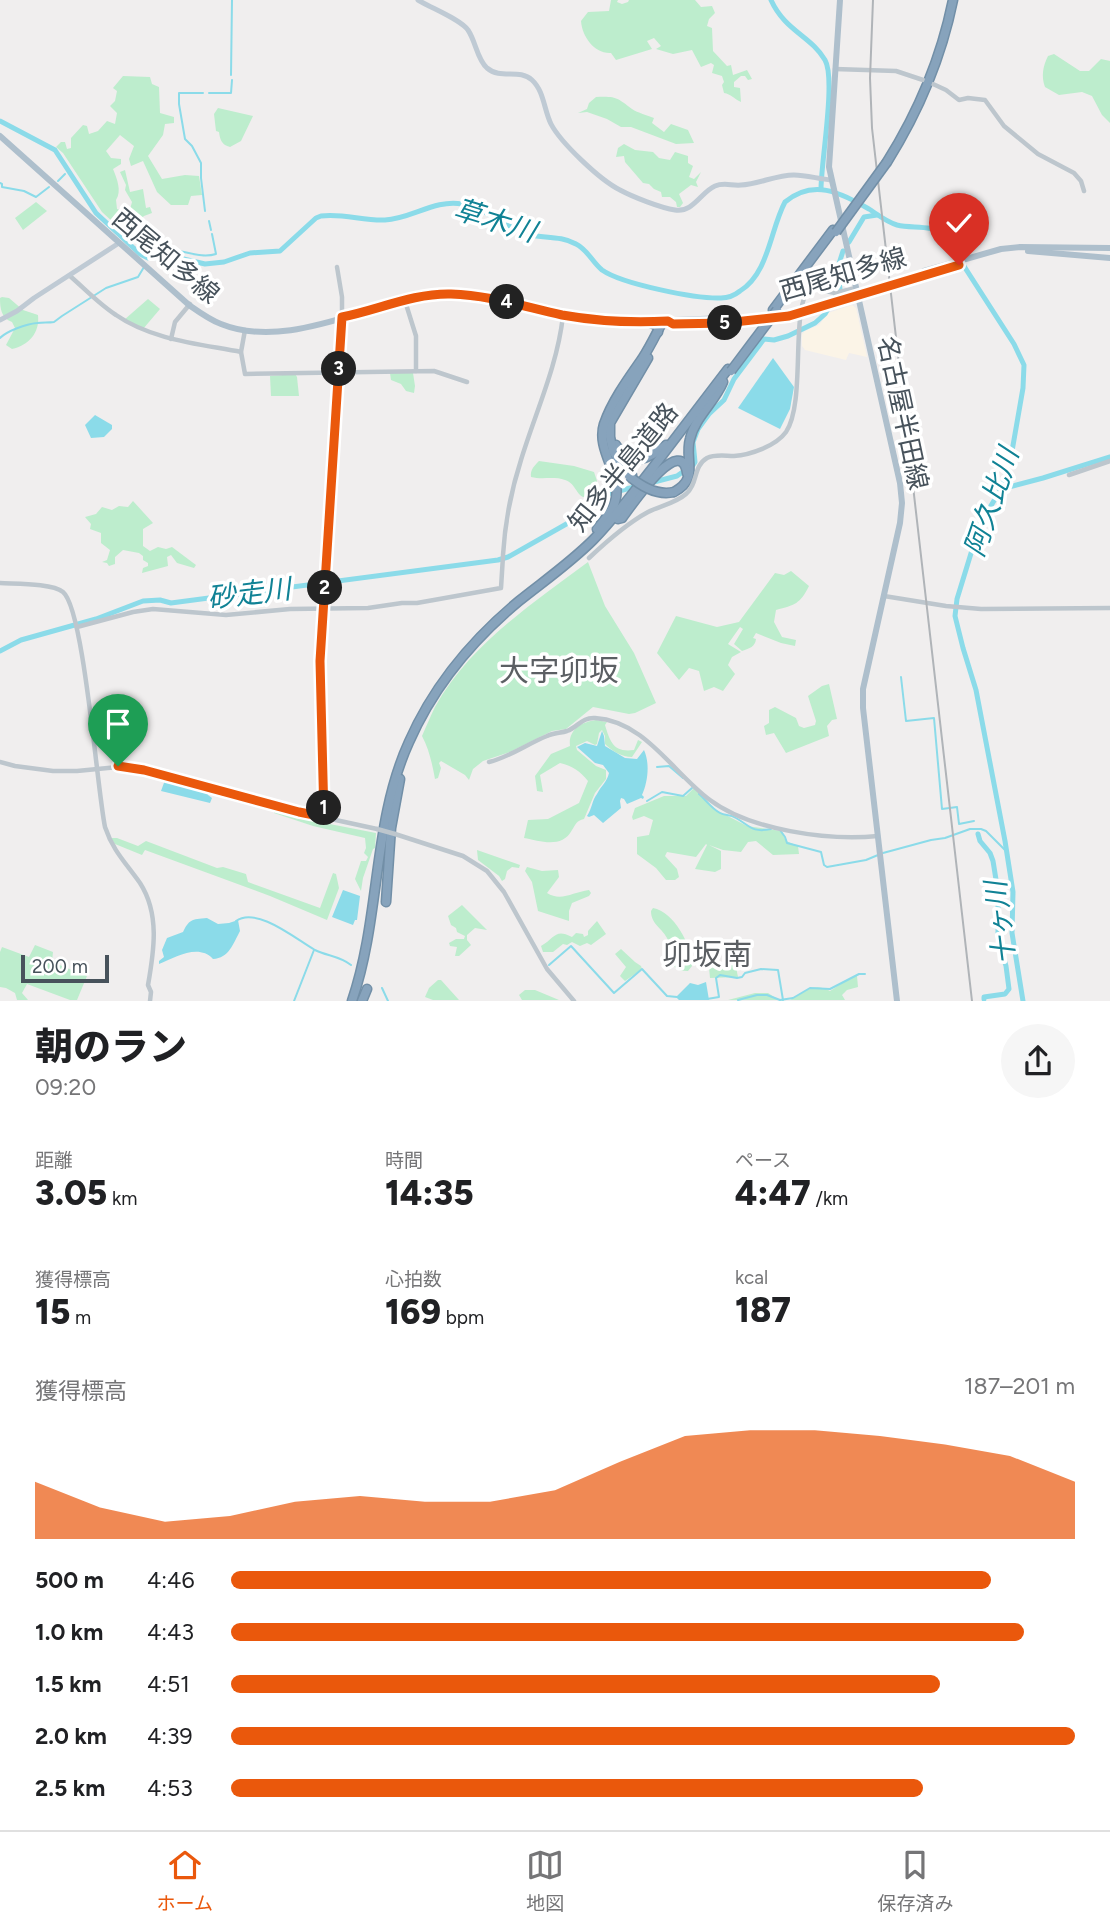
<!DOCTYPE html>
<html lang="ja">
<meta charset="utf-8">
<style>
:root{--surface:#fff;--page:#f6f6f6;--text:#202124;--muted:#757577;--line:#e0e0e0;--accent:#ea580c}
body{margin:0;font-family:Figtree,"Noto Sans JP",sans-serif;background:var(--page);color:var(--text);height:100vh;display:flex;flex-direction:column;font-size:26px;white-space:nowrap}
*{box-sizing:border-box;margin:0}
p{font-size:23px;color:var(--muted)}
.icon{flex:none;width:38px;height:38px;fill:none;stroke:currentColor;stroke-width:2;stroke-linecap:round;stroke-linejoin:round}
.map{position:relative;height:1001px;overflow:hidden}
.panel{display:flex;flex-direction:column;background:var(--surface);flex:1}
.panel>*{flex:none}
.scale{position:absolute;left:21px;bottom:18px;width:88px;box-sizing:border-box;padding-left:7px;border:4px solid #47525b;border-top:0;font-size:19px;line-height:24px;white-space:nowrap;color:#47525b;-webkit-text-stroke:5px #fff;paint-order:stroke}
.pin{position:absolute;display:grid;place-items:center;width:60px;height:60px;color:#fff;margin:-72px -30px;border-radius:50% 50% 50% 0;rotate:-45deg;box-shadow:0 0 7px #0007}
.pin .icon{rotate:45deg}
.km{position:absolute;width:35px;height:35px;margin:-18px;border-radius:50%;background:#222;color:#fff;font-size:19px;line-height:35px;text-align:center}
.round{display:grid;place-items:center;flex:none;width:74px;height:74px;border-radius:37px;background:var(--page)}
.head{display:flex;align-items:center;justify-content:space-between;height:119px;padding:0 35px}
h1{font-size:38px;font-weight:800;line-height:52px}
.stats{display:grid;grid-template-columns:repeat(3,1fr);gap:10px;height:119px;padding:7px 35px}
.stats div{display:grid;align-content:center}
.stats b{font-size:35px;font-weight:800}
.stats small{font-size:19px;font-weight:400}
.stats p{font-size:19px}
.chart{height:196px;padding:14px 35px}
.chart p{display:flex;justify-content:space-between}
.chart svg{width:100%;height:126px;margin-top:7px;fill:var(--accent);opacity:.7}
ul{padding:0 35px;list-style:none;font-size:23px}
li{display:grid;grid-template-columns:112px 84px 1fr;align-items:center;height:52px}
li i{height:18px;border-radius:9px;background:var(--accent)}
.tabs{display:flex;justify-content:space-around;align-items:center;height:98px;border-top:2px solid var(--line);background:var(--surface);font-size:19px;color:var(--muted)}
.tabs a{display:grid;justify-items:center;gap:4px}
.tabs .current{color:var(--accent)}
.map>svg:first-child{display:block}
.commercial{fill:#fbf4e7}
.green{fill:#bdedcd}
.water{fill:#8bdbe9}
.lines{fill:none;stroke-linecap:round;stroke-linejoin:round}
.stream{stroke:#8bdbe9;stroke-width:2}
.river{stroke:#8bdbe9;stroke-width:5}
.motorway-casing{stroke:#728fa7;stroke-width:11}
.tertiary{stroke:#bdc6cd;stroke-width:4.5}
.secondary{stroke:#bfcad4;stroke-width:5}
.primary{stroke:#aebfcc;stroke-width:6}
.motorway{stroke:#87a3bc;stroke-width:8}
.rail{stroke:#b0b4b8;stroke-width:2}
.motorway-bridge-casing{stroke:#728fa7;stroke-width:11;stroke-linecap:butt}
.tertiary-bridge{stroke:#bdc6cd;stroke-width:4.5}
.primary-bridge{stroke:#aebfcc;stroke-width:6}
.motorway-bridge{stroke:#87a3bc;stroke-width:8}
.route-casing{stroke:#fff;stroke-width:14}
.route{stroke:#ea580c;stroke-width:9}
.labels{text-anchor:middle;dominant-baseline:central;stroke-width:7;stroke-linejoin:round;paint-order:stroke}
.street-label{font-size:26px;fill:#47525b;stroke:#fff}
.water-label{font-size:28px;font-style:italic;fill:#108295;stroke:#fff}
.quarter-label{font-size:30px;fill:#5b5f63;stroke:#fff}
</style>
<div class="map">
<svg width="1110" height="1001" viewBox="0 0 1110 1001">
<rect width="100%" height="100%" fill="#f0eeee"/>
<path class="commercial" d="M852,305L856,308L867,357L849,353L846,360L805,350L802,346V334L805,331L819,325L828,313Z"/>
<g class="green">
<path d="M611,0H618L617,2L622,4L628,2L629,0H695L701,7L712,6L715,13L709,19L707,26L712,28L713,51L727,66L731,65L733,75L747,70L752,79L748,80L745,76H741L734,82V87L740,88L741,102C734,99 731,94 724,93L722,85L724,82L722,76L712,73L714,65L711,63L701,67L692,50L673,54L656,49L661,46L654,38L647,41L652,49L616,60L611,53C594,54 582,36 581,21L588,12L609,11Z"/>
<path d="M1054,54L1080,71H1089L1101,59L1110,61V123L1102,115L1092,96L1082,92L1059,95L1045,87C1041,76 1043,66 1048,56Z"/>
<path d="M123,76L150,77L152,84L159,87L160,113L174,117V123L165,124L163,135L148,156L162,179L185,175L199,176L202,195L191,196L188,205H171L157,192L143,161L131,166L129,159L134,146L120,135L106,151L111,158L121,159V164L113,169C117,179 122,191 116,200L117,209L129,213L132,202L125,190L126,185L120,172L125,170L130,192L143,189L146,208L150,207L152,213L144,216L126,234L102,212L63,153L56,147L61,142H65L67,149L71,148V138L83,125L87,126L89,134L98,131L107,121L115,124L117,113L110,106L115,101L117,91L113,88Z"/>
<path d="M596,97C617,96 617,98 632,109C638,113 647,115 654,118L652,123L664,132L671,124L688,130L694,143L676,144L631,127H621L607,119L587,112L578,113L587,109L589,103Z"/>
<path d="M218,108L253,116L241,141L230,147C222,145 220,140 219,132L216,131L214,114Z"/>
<path d="M624,144L635,150L653,152L659,158L670,160L675,152L688,156V163L693,166L689,177L694,179L701,172L696,182L698,187L691,185L679,194L683,203L680,207H677L676,202L670,197H662L661,192L654,189L649,184L643,183L625,162L624,156L616,157L618,148Z"/>
<path d="M36,202L47,211L23,230L15,218Z"/>
<path d="M2,297L9,298L23,310L38,315C40,333 29,345 12,349L6,345L15,328L12,322C1,318 0,308 0,298Z"/>
<path d="M148,299L160,309L143,329L124,320Z"/>
<path d="M390,373H413L415,386L414,393L406,391L401,384L391,380Z"/>
<path d="M295,374L297,377L299,396H271L270,376Z"/>
<path d="M539,461L574,466L594,472L597,481L596,494C575,505 580,485 565,480C554,476 542,480 531,477C530,470 534,466 539,461Z"/>
<path d="M133,501L153,523L143,529V546L150,551L158,547L166,549L172,547L196,565L194,568L177,563L171,555L167,557L168,566L142,573L143,568L148,566V563L143,560V556L139,553L123,550L115,557V564L109,566L107,563L102,562L107,560L110,550L101,543V533L90,529L91,524L85,517L96,514L102,507L112,510L119,506L128,507Z"/>
<path d="M588,562L605,606L634,653L656,703L635,713L629,714L593,707L566,729L552,731L510,752L483,761L473,769L469,780L465,775L441,761L439,763L441,768L438,778L435,779C432,763 429,749 422,736C426,727 430,717 435,707C470,644 532,604 588,562Z"/>
<path d="M791,571L809,586C800,604 795,605 776,610L774,622L782,637L796,640L795,646L781,643L756,633L753,638L756,639C755,647 750,648 742,651L734,644L743,629L740,627L728,644L741,652L732,657L728,665L735,674L723,691L714,687L704,691L699,671L689,668L679,680L657,653L676,616L717,627L739,622L775,573L784,575Z"/>
<path d="M829,684L837,719L832,720L827,726L829,736L786,753L774,733L766,735L764,726L769,723V710L775,707L796,718L799,726L804,728L815,725L816,721L808,696L822,686Z"/>
<path d="M596,720L607,722L605,725C610,741 613,753 634,750L638,740L642,742L632,757C622,757 612,751 605,744V736L602,730L599,733L597,744L595,745L587,741L576,746L577,750L596,766L606,770V779L595,793L584,819C576,821 576,824 572,830C562,849 540,841 524,838L528,820L548,819L579,803L588,781C580,771 573,766 560,763L540,775L543,792L537,791L535,776L551,754L570,746C568,730 581,722 596,720Z"/>
<path d="M694,788L716,810L747,826L781,831L786,841L798,846L799,854L773,855L756,841L748,842L741,852L723,850L709,845L721,851V869L715,872L695,869L707,845L706,844L696,857L667,852L665,856L677,869L679,877L675,880H666L656,868L637,854V837L649,835L653,820L644,816L633,820L632,817L635,808L664,796H686Z"/>
<path d="M274,809L304,819L376,833L375,848L373,849L363,878L361,891L355,879L361,861H366L368,857L364,853L366,848L365,838L313,826L274,813Z"/>
<path d="M111,838H117L138,846L146,841L217,868L223,867L246,874L248,882L320,908L333,873L336,874L339,888L327,920L270,896L145,850L142,855L115,844Z"/>
<path d="M477,850L520,865L519,868L512,867L507,871L505,879L502,881L499,876L478,860Z"/>
<path d="M527,867L542,871L558,870L559,877L547,893C561,902 573,892 589,890L591,893L589,896L572,903L569,911V921L538,911L532,882L525,871Z"/>
<path d="M462,905L487,930L475,928L467,935V940L471,945L459,956H455L457,947L450,946L449,943L456,939H464L465,936L457,932L456,928L451,925L448,916Z"/>
<path d="M653,908C674,912 692,945 692,966L688,971C665,971 674,953 668,940C663,928 651,925 651,911Z"/>
<path d="M597,921L606,934L591,945L587,943L580,946L572,942L567,945L563,944L553,952H543L541,946C555,938 555,928 572,937L576,933L583,934L584,937L588,935V931Z"/>
<path d="M35,945L53,952L52,962L87,976L77,1000H70L27,984L22,993L28,1000H17L15,993L6,988L0,987V952L2,947L29,957Z"/>
<path d="M621,949L635,962L641,966L642,969L625,981L620,976L626,967L615,954Z"/>
<path d="M735,962L738,977L710,978L709,968Z"/>
<path d="M857,976L858,987L847,990L842,995L845,1000H790C804,993 813,981 830,991L852,977Z"/>
<path d="M438,980H441L459,1000H433L425,997L429,988Z"/>
<path d="M525,990H535L559,1000H522L519,995Z"/>
<path d="M755,993H768L779,1000H728Z"/>
</g>
<g class="water">
<path d="M773,358L794,387L790,409L780,429L738,408Z"/>
<path d="M95,415L112,425V429L104,437L91,438L85,425Z"/>
<path d="M602,731L604,736L605,746L625,758L637,759L644,750C650,763 648,782 642,795L644,797L643,799L641,798L627,804L624,799L621,798L620,801L621,808L603,823L594,815L589,817L587,816C592,809 592,800 597,794C601,786 607,782 609,773L603,765L595,763L577,747L585,743L597,746Z"/>
<path d="M165,780L207,791L208,795L212,798L210,803L161,791Z"/>
<path d="M343,890L360,896L357,920H355L353,925L332,917Z"/>
<path d="M207,918L218,924L229,923L238,920L240,931C233,944 229,958 213,959C198,943 175,958 159,964V961L164,957L162,950L167,938L183,932C189,920 191,919 207,918Z"/>
<path d="M706,982L709,1000H679L676,997L690,983L698,985Z"/>
</g>
<g class="lines">
<g class="stream">
<path d="M231,75L232,0"/>
<path d="M203,93H179V104L185,139L192,146L201,163V178L205,211"/>
<path d="M209,93H231L232,80"/>
<path d="M58,181L65,174"/>
<path d="M0,183L2,184V187L24,191L36,197L49,187"/>
<path d="M209,221L211,230"/>
<path d="M166,244L168,250C185,250 200,259 216,254L212,234"/>
<path d="M0,338C7,331 26,324 37,323C43,322 48,323 54,322L62,316L106,288L138,277L144,267"/>
<path d="M901,677L906,721L934,718L942,809L957,807L959,824L974,821"/>
<path d="M657,767L669,766L683,778"/>
<path d="M699,794C706,800 711,808 720,813C725,816 730,814 736,818C750,826 752,833 771,829"/>
<path d="M647,801L662,792L683,796L692,788"/>
<path d="M780,830L785,837L787,843L821,852L824,865L827,867L866,860L878,855"/>
<path d="M883,853L931,840L945,838L970,829H981L986,831L1007,852"/>
<path d="M236,921C257,906 297,940 315,950C327,956 340,956 351,965"/>
<path d="M549,965L571,946L614,993L642,969L667,996L677,997"/>
<path d="M382,988L388,1001"/>
<path d="M707,999L719,997L716,978L720,975L737,978L742,977L745,973L761,969L778,970L783,1000"/>
<path d="M738,1000L757,995H767L780,1000L793,998L810,988L830,989L859,974H865"/>
<path d="M294,1001L314,950"/>
</g>
<g class="river">
<path d="M771,0C785,31 811,36 825,60C836,79 821,162 821,189"/>
<path d="M0,121L55,150L96,213L140,254L148,258L175,257L205,264L224,262L250,253L280,251L316,218L321,216C343,213 363,221 385,220C411,219 435,199 462,204C486,208 505,228 530,235C545,238 562,236 576,244C588,250 592,262 602,270C622,284 696,299 721,298C727,298 735,295 740,291C769,273 770,230 785,202C814,178 840,193 869,209C878,215 887,222 897,225C913,229 931,224 944,235L1014,344L1024,365L1023,388L1011,457L1001,489L980,524L957,599L955,616L963,648L976,690L1005,841L1013,892L1012,933L1023,1001"/>
<path d="M849,242L864,217L877,215"/>
<path d="M693,465L695,462L693,442L698,429L709,414L724,400L734,379L764,339L774,340L788,336L815,323L825,314L840,289L837,270L843,251"/>
<path d="M654,482L677,476L684,471"/>
<path d="M1001,489L1043,478L1110,457"/>
<path d="M619,491L634,487"/>
<path d="M0,651L21,640L96,619L143,601L160,600L171,603L498,560L508,557L584,514L606,495L612,493"/>
<path d="M978,834L980,841L990,853L993,861L998,892V939L1006,966L1009,989L1005,994L984,997V999"/>
</g>
<defs>
<g id="motorway">
<path d="M887,162C919,111 941,59 953,0"/>
<path d="M773,310L833,230"/>
<path d="M648,322L658,326V332"/>
<path d="M616,445C629,469 649,459 666,445"/>
<path d="M632,475L622,465L613,451L610,437V423L648,358"/>
<path d="M674,492C700,478 684,460 690,439C695,417 715,402 723,382"/>
<path d="M618,519L622,518C629,509 681,431 687,473"/>
<path d="M597,529C603,522 609,515 613,507C627,478 595,453 604,424C612,401 628,379 642,359C650,347 656,334 663,321"/>
<path d="M386,902L391,828L400,779"/>
<path d="M352,1001C381,916 372,823 409,742C434,685 472,640 519,601C544,581 570,563 593,540C614,519 632,494 651,470C676,437 702,403 728,369"/>
<path d="M362,1001L367,989"/>
</g>
</defs>
<use href="#motorway" class="motorway-casing"/>
<g class="tertiary">
<path d="M835,69L896,71L923,80"/>
<path d="M933,84L946,90L959,100L968,98L985,100L1004,126L1038,154L1074,173L1081,181L1084,191"/>
<path d="M70,276C85,289 99,304 116,315C152,340 200,344 241,352"/>
<path d="M405,301L416,336V371"/>
<path d="M245,330L241,352L245,374L434,371L467,382"/>
<path d="M171,339L175,322L190,304"/>
<path d="M1069,475L1110,461"/>
<path d="M503,555C505,522 511,491 521,460C536,411 557,367 563,316"/>
<path d="M589,558C607,541 626,524 648,512C660,506 676,503 686,494C698,484 693,466 707,458C715,454 725,456 734,456C750,455 776,446 786,432C807,401 789,303 811,288L835,293L856,288"/>
<path d="M0,583C15,584 52,583 63,592C84,609 97,789 105,827C113,851 126,863 140,883C160,914 154,951 148,985L151,992L150,1001"/>
<path d="M884,596L946,606L981,609L1110,608"/>
<path d="M77,627L133,612L153,609L226,615L290,609L368,608L402,603H417L501,588L503,556"/>
<path d="M0,762L15,766L53,771H77L118,767L144,770L299,812L377,829"/>
<path d="M489,762C510,757 527,744 547,736C553,733 561,733 567,731C578,727 582,717 595,718C645,721 673,773 710,800C750,830 828,841 878,836"/>
<path d="M324,817L320,661L342,313V297L337,267"/>
<path d="M395,834L463,856L487,871L504,892L547,969L574,1001"/>
</g>
<g class="secondary">
<path d="M418,0C431,8 460,19 468,30C476,42 477,59 487,68C501,80 519,68 532,80C544,91 544,110 551,124C561,143 600,180 620,190C633,197 661,208 675,210C693,213 701,192 715,186C724,182 732,186 741,185C759,184 776,175 794,175C806,175 819,179 831,180"/>
<path d="M0,320L17,311L34,298L119,243"/>
</g>
<g class="primary">
<path d="M840,0L829,167L900,483L902,503L900,523L863,689V708L897,1001"/>
<path d="M0,136L189,305C199,312 210,320 221,324C273,345 334,320 384,306C406,300 429,293 452,294C489,295 526,308 562,315C583,319 605,321 626,322L750,317L791,312L827,302"/>
<path d="M1028,251L1110,258"/>
<path d="M924,271L1001,249L1020,247L1110,248"/>
<path d="M768,319L795,315"/>
<path d="M668,321L673,324L739,321"/>
</g>
<use href="#motorway" class="motorway"/>
<path class="rail" d="M873,0L870,78L872,128L972,1001"/>
<defs>
<g id="motorway-bridge">
<path d="M836,232L887,162"/>
<path d="M731,371L777,310"/>
<path d="M629,476C642,487 657,496 674,492"/>
</g>
</defs>
<use href="#motorway-bridge" class="motorway-bridge-casing"/>
<path class="tertiary-bridge" d="M377,829L395,834"/>
<path class="primary-bridge" d="M828,305L925,275"/>
<use href="#motorway-bridge" class="motorway-bridge"/>
</g>
<g class="lines">
<defs>
<path id="route" d="M118,766L144,770L299,812L324,817L320,661L342,317C378,310 413,293 451,294C489,295 525,307 562,315C596,321 633,323 668,321L673,324L725,323L789,316L959,265"/>
</defs>
<use href="#route" class="route-casing"/>
<use href="#route" class="route"/>
</g>
<g class="labels">
<g class="street-label">
<text transform="translate(166 256) rotate(40)">西尾知多線</text>
<text transform="translate(843 274) rotate(-16)">西尾知多線</text>
<text transform="translate(903 413) rotate(78)">名古屋半田線</text>
<text transform="translate(623 467) rotate(-51)">知多半島道路</text>
</g>
<g class="water-label">
<text transform="translate(495 220) rotate(17)">草木川</text>
<text transform="translate(991 502) rotate(-71)">阿久比川</text>
<text transform="translate(249 593) rotate(-7)">砂走川</text>
<text transform="translate(1000 923) rotate(-97)">十ヶ川</text>
</g>
<g class="quarter-label">
<text x="559" y="670">大字卯坂</text>
<text x="707" y="954">卯坂南</text>
</g>
</g>
</svg>
<div class="scale">200 m</div>
<div class="pin" style="left:118px;top:766px;background:#1e9e55"><svg class="icon" aria-label="arrive" viewBox="0 0 24 24"><path d="M6 21V4h12l-3 4 3 4H6"/></svg></div>
<div class="pin" style="left:959px;top:265px;background:#d93025"><svg class="icon" aria-label="check" viewBox="0 0 24 24"><path d="M5 12l5 5 9-10"/></svg></div>
<b class="km" style="left:324px;top:808px">1</b>
<b class="km" style="left:325px;top:588px">2</b>
<b class="km" style="left:339px;top:369px">3</b>
<b class="km" style="left:507px;top:302px">4</b>
<b class="km" style="left:725px;top:323px">5</b>
</div>
<section class="panel">
<div class="head"><div><h1>朝のラン</h1><p>09:20</p></div><a class="round"><svg class="icon" aria-label="share" viewBox="0 0 24 24"><path d="M12 15V3M7 8l5-5 5 5M5 13v7h14v-7"/></svg></a></div>
<div class="stats">
<div><p>距離</p><b>3.05<small> km</small></b></div>
<div><p>時間</p><b>14:35</b></div>
<div><p>ペース</p><b>4:47<small> /km</small></b></div>
</div>
<div class="stats">
<div><p>獲得標高</p><b>15<small> m</small></b></div>
<div><p>心拍数</p><b>169<small> bpm</small></b></div>
<div><p>kcal</p><b>187</b></div>
</div>
<div class="chart"><p><span>獲得標高</span>187–201 m</p>
<svg viewBox="0 0 160 44" preserveAspectRatio="none"><path d="M0 44V24L10 33L20 38L30 36L40 31L50 29L60 31L70 31L80 27L90 17L100 8L110 6L120 6L130 8L140 11L150 15L160 24V44z"/></svg>
</div>
<ul>
<li><b>500 m</b>4:46<i style="width:90%"></i></li>
<li><b>1.0 km</b>4:43<i style="width:94%"></i></li>
<li><b>1.5 km</b>4:51<i style="width:84%"></i></li>
<li><b>2.0 km</b>4:39<i style="width:100%"></i></li>
<li><b>2.5 km</b>4:53<i style="width:82%"></i></li>
</ul>
</section>
<nav class="tabs">
<a class="current"><svg class="icon" aria-label="home" viewBox="0 0 24 24"><path d="M3 11l9-7 9 7M6 9v11h12V9"/></svg>ホーム</a>
<a><svg class="icon" aria-label="map" viewBox="0 0 24 24"><path d="M3 6l6-2 6 2 6-2v14l-6 2-6-2-6 2zM9 4v14M15 6v14"/></svg>地図</a>
<a><svg class="icon" aria-label="saved" viewBox="0 0 24 24"><path d="M7 4h10v16l-5-4-5 4z"/></svg>保存済み</a>
</nav>
